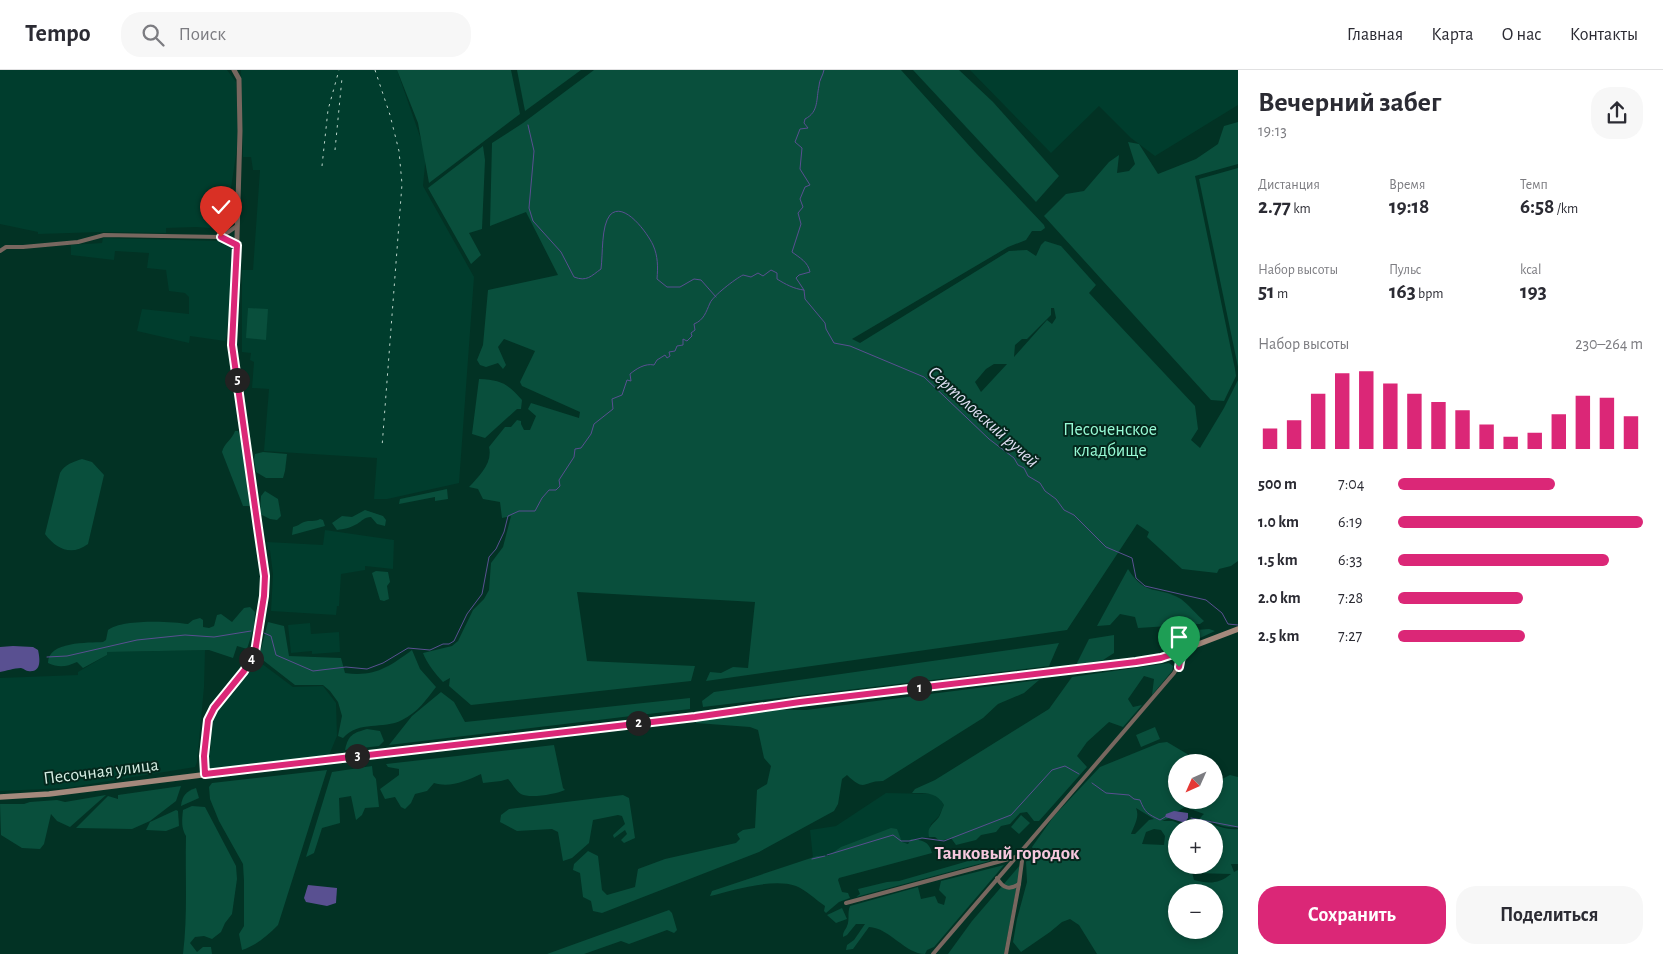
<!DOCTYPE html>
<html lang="ru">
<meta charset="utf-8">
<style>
:root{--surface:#fff;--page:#f7f7f7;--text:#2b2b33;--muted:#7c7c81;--line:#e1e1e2;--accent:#db2777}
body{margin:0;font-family:"Alegreya Sans",sans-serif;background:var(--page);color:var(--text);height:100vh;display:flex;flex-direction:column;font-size:19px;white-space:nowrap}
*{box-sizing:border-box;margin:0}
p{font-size:16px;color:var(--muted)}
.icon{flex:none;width:28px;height:28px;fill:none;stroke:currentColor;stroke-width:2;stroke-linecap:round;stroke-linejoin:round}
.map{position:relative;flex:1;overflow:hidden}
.details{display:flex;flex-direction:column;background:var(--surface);width:425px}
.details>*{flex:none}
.needle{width:32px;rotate:225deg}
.tools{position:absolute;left:1168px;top:684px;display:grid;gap:10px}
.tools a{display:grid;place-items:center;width:55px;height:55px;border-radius:50%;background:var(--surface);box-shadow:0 2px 8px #0003;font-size:25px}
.pin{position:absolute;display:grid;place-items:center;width:42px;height:42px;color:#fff;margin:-51px -21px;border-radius:50% 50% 50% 0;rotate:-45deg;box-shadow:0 0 5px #0007}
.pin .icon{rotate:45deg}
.km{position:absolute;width:25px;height:25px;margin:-12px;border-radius:50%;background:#222;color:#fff;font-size:14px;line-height:25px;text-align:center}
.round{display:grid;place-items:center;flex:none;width:52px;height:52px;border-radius:20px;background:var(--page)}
.head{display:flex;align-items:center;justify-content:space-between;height:85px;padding:0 20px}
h1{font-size:28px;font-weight:700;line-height:38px}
.stats{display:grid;grid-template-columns:repeat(3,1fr);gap:8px;height:85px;padding:5px 20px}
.stats div{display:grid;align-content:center}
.stats b{font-size:21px;font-weight:700}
.stats small{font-size:14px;font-weight:400}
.stats p{font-size:14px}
.chart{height:140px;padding:10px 20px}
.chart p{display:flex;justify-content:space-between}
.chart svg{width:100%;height:90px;margin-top:5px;stroke:var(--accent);stroke-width:6}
.primary-button{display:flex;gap:10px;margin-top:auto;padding:10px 20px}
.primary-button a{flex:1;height:58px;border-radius:20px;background:var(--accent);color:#fff;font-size:20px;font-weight:700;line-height:58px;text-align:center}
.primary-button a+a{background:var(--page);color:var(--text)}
ul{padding:0 20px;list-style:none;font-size:16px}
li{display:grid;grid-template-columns:80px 60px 1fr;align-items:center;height:38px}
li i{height:12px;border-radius:6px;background:var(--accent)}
header{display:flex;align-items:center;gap:30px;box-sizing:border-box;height:70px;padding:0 25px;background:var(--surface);border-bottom:1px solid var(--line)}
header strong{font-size:24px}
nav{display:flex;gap:28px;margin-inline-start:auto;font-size:18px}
.search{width:350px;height:45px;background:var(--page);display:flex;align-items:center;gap:12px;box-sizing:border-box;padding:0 18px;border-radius:20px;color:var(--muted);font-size:19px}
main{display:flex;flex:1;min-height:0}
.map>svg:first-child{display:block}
.built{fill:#003d2d}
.green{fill:#094f3c;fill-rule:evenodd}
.water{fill:#595091}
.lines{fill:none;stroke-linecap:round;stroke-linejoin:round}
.stream{stroke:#595091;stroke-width:1}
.minor{stroke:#78675f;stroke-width:4}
.tertiary{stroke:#78675f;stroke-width:5}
.secondary{stroke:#a4897c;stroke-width:5.5}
.rail{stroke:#bbd5ca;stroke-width:1;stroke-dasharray:2.5 5;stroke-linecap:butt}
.route-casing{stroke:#fff;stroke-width:10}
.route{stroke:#db2777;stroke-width:6}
.labels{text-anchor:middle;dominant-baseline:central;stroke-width:4;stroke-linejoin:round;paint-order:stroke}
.park-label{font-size:18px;fill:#98fbd6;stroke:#04271c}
.street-label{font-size:18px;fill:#d6ede3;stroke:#04271c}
.water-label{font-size:19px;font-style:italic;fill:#deddf1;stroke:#04271c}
.neighbourhood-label{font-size:19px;font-weight:bold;fill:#f6c8de;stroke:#04271c}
</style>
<header>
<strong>Tempo</strong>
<div class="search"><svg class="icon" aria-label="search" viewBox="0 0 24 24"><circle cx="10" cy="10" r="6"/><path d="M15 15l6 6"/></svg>Поиск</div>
<nav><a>Главная</a><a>Карта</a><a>О нас</a><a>Контакты</a></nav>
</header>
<main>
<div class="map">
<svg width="1238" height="884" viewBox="0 0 1238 884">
<rect width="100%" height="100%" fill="#023224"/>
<g class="built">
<path d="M0,0H227L236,12L238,58L237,78L231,118L210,158L196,157L166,158V163L101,162L38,164V162L0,154Z"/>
<path d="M241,0H397L426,84L423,116L474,207L459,413L387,429H374L377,388L264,381L269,319L252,318L254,292L250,290L251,283L242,282V200H253L260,100H253L251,87H243Z"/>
<path d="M970,0H1238V35L1155,86L1131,68L1099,36L1051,83Z"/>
<path d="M103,168L219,171L222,175L224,172L231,176L234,180L227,265L225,271L190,266L189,273L137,261L142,239L189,244V227L185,223L169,221L166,200L147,198L149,183L115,181L114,190L71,185V175L102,173Z"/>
<path d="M325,460L394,470L393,499L365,496V500L341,504L339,536H337L336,545L271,541L273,504L270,480H268L267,472L323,475Z"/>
<path d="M310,553L311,564L339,562L340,582L312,584V581L291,583L288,555Z"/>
<path d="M205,580L204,617L197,692L195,697L66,718L0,721V608L78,605V602L107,585V582Z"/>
<path d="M257,590L293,617L323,616L336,633L337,666L329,685L210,699L208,698V683L211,680V675L209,674L210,649L229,624H233L235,620L233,618Z"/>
<path d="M886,723L933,724L941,730L944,735L939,746L931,754L928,763L929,767L899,775L813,788L810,760L836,756Z"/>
</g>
<g class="green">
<path d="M397,0H511L520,44L429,113L418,53Z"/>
<path d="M517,0H581L525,41Z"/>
<path d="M594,0H901L975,82L1044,155L1045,158L1041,161H1032L1026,170L1008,177L852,269L860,273L1009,181L1027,180L1036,186L1041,175L1045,171L1061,176L1096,215L1089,223L1195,336L1198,359L1191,370L1200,378L1224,338L1238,310V491L1231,496L1219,499L1217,503L1182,499L1147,467L1149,462L1137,454L1067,560L706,611L710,602L721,603L733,597L748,598L755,532L577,522L587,591L695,596L691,611L471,635L449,616L450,608L443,612C436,605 426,592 423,583L452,576L458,571L473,540L484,529L489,520L491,493L503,477L511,446L502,448L500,432L483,429L478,419L469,417C479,406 493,393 489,377L505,357H511L517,350L521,351V354L524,360H530L536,346L528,339L531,333L579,348L580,342L522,316L520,312L535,281L504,269L498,277L506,295L503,299L498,293L486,297L480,295L477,290L483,275L488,220L558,205L526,142L490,156L492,73L523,53ZM1051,238H1054L1056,248L1052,254L1047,250L1014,287L1015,275L1022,269H1027L1051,245ZM994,294H1007L981,322L975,312L986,299Z"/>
<path d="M913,0H959L993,32L1059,106L1036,132Z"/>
<path d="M1238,52V94L1195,106L1235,299L1236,306L1224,331L1211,330L1044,146L1066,124L1084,121L1109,92L1119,85L1117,103L1129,101L1135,94L1128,72L1139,74L1158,104L1196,89L1218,74L1224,56Z"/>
<path d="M483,76L485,90L482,159L469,163L481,185L471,194L428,118Z"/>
<path d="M1238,98V297L1199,109Z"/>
<path d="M248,238L268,239L266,270L246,268Z"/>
<path d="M479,309C501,310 507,313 522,330L521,339H517L485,368L472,364Z"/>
<path d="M235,361H238L241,369L250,436H243L222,382C224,373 232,370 235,361Z"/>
<path d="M263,382L287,384L285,401L283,408H266L256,402L254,389L255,384Z"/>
<path d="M82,389L92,392L104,405L88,474C72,486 57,480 45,464L60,403C65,394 73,392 82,389Z"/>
<path d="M447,419L448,429L435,431V427L399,434L400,429Z"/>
<path d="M265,421L278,429L281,446L277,450L270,449L260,444L261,426Z"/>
<path d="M365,440L383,446L386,450L385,456L377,454L371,447C364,447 362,451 357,454C350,458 344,459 337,460L332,453L342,446L352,447Z"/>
<path d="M320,449L323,450L325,456L292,465L293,457C298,456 299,454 304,452C309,450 315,452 320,449Z"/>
<path d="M1128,499C1146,528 1158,515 1181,529C1189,535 1196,544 1204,551L1200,554L1138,558L1135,547L1120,544L1110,555L1097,556Z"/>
<path d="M376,501L388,502L390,512L387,516L389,529L384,531L380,530L372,503Z"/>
<path d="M250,537L255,542L254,557L247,579L237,576L233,588L209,580L107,582V585L83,598L77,592C66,597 59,598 48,593C48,571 88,573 103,572L106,570L108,560C121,549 171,551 188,554L193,550L200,548L203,550V557L209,558L214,556L217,545L221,544L232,552L244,538Z"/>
<path d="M268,552L284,556L289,586L341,588L345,603C375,607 389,597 412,580L420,599L436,617C427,629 417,643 402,650C383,660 359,650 343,668L338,666L342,646L338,632L330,621L323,615H295L259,587Z"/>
<path d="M1209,559L1215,561L1185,575L1160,573L1159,563Z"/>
<path d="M1114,565V583L1103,590L1076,595L1089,569Z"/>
<path d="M1059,573L1049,596L703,637L702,631L714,622Z"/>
<path d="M1169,593L1173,596L1172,601L1152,625L1154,609L1144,606L1128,629L1133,637L1142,635L1123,657L1109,652L1087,672L1077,686L1087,697L1039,751H1034L1027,742L1020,743L1010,754L1001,756L996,762L981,765L976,770L956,775L951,768L940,771L935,767H929C926,757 934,754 939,747C941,743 942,739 944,735C937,722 925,723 912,723L915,719L935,710L1049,639L1072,607Z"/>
<path d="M1039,610L1024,623L998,634L983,648L883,711C862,711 866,723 847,705L842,709L838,734L834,741L759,782L602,843L593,841L591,831L583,827L580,803L573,800L574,794L588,781L598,786L602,820L607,825L635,817L638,799L665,789L736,773L740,769L737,764L743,760L755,758L757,720L767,714L771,696L764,688L758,660L750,657L696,653V651L778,640H806Z"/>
<path d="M441,622L454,632L465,652L690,628V639L389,675L412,646Z"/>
<path d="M1155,657L1160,669L1141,677L1136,665Z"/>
<path d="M367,659L380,661L384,671L379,676L345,680C348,665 353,663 367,659Z"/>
<path d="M1167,672L1194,688V692H1176V730H1214V713L1230,705L1238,707V757C1228,758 1218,756 1210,750L1212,754C1220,757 1228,760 1238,759V794H1231L1234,802L1238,800V884H1097L1079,855L1070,849L1062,852L1050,862L1021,882L1013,872L1017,849L1027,812L1026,792L1034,781L1032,777L1054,746L1100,697L1159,673ZM1185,737L1204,744C1199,748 1198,754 1193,757L1214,758V795H1176V758L1187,757L1173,751H1162L1174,746L1175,743ZM1136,738L1154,749L1149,750L1135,764H1131C1134,756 1140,747 1136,738ZM1154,759L1161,760L1165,766L1164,775L1142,774L1146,762ZM1191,798L1194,803L1231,804C1219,814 1208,814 1194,810ZM1176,822H1214V860H1176Z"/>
<path d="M554,675L563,718L565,720C556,724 530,729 521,724C516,721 512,713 508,709L501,711L483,713L481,704C466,711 450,718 434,713L427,721L415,724L411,733L405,739L401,737L395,727L385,729L380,719L399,705V699L388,697L386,694Z"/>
<path d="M372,696L373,705L376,709L379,737L365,738L362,745L356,750L351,726L339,728L340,753L322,758L314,783L306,787L332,702Z"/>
<path d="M327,700L278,855C267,866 257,875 242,880L239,864L244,856V811L243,794L219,751L210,729L209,717L212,713Z"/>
<path d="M181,716L176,731L150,751L132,759L76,758L108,726L118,729V725Z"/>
<path d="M196,718L199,728L181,736C182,726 186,721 196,718Z"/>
<path d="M106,725L70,757L57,751L51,744L44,774L40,779L22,778L1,765L0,734H24L30,732L57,730L65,732Z"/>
<path d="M623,725L629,728L635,768L624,773L621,770L627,764L625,760L614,768L613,765L625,754L622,746L618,745L593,750L589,773L572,788L563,791L558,762L552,759L517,761L500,752L501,745L509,739Z"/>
<path d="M192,736L205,737L236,796L237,809L232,844L225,853L221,862L212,869L204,866L195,867L190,873L197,882L203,877H211L212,884H183C188,845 185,805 186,766C181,758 182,749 183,740Z"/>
<path d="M176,740L178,741L179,756L166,761L146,760L150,752Z"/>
<path d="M1021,745L1030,753L1019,764L1011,757Z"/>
<path d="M891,758L897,759L902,772L908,774L911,769C922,770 929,771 932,783L839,808L838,810L842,822L848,823L850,828L839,832L826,843L824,841L825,836C816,830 806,820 796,816C772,808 734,820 710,826L712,821L817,786H828L841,777Z"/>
<path d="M989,785L997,787V789L856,827L860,824L858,819L887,812L899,811Z"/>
<path d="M1021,794L1004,884H948L972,851Z"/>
<path d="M1004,795L934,877L927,880L925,884C905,884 890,858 869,857L853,879L846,880L847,875L854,870L865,854H856L847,865L843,867C843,861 845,861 847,856C850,850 847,843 850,836L918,817L921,829L935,826L938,833L944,835L946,827L939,820L941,811Z"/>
<path d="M842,838L847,849L836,853L827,845Z"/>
<path d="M669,840L672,843L677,860L674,863L667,860L629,874L621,871L584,884H547Z"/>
</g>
<g class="water">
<path d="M13,576L33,577L38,580C40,589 42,603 28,601C24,600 25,599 21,598C14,598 6,601 0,602V577Z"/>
<path d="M1174,741L1188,743V748L1185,752H1182L1165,747L1166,744Z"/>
<path d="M308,815L337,818L336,833L327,836L306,832L304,828Z"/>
</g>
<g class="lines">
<g class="stream">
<path d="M528,55L534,81L529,138L533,151L561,182L574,207C587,212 591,206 601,199C603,184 601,156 610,145C624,130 648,164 653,175C658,186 658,197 657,209L667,217H680L694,209L701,210L716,227"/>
<path d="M804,220L796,208L799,205L810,202C808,192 800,188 792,182L801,154L798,143L803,137L800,129L805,117L810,115L800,99L802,78L795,72L800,59L808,58L804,53L805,49C819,42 816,29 819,16C819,10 823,6 824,0"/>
<path d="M264,563L271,566L276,585L313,601L346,597L367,599L383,593L408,578L430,580L443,574H449L454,571L467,544L482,524L489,487L496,479L504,462L508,446L519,441H535L542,428L549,420H556L560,416L559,410L574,387L575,379L581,378L591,364L594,354L613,339L612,329L622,325L627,310L631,311L630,304C636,299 645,293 654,295L657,290L665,285L667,288L670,286L669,282L675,281L677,276L683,275V269L687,271L692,266L691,263L695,260L694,254C704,250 706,242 710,233C713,226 735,209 743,205L751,207L758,203L763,206L771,200L777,203V209C785,214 794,219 804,220L805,229L825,253L826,259L834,273L850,276L924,307L989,369L1014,388L1018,395L1024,398L1028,406L1040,413L1045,421L1056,429L1064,440L1074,445L1106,477L1132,488L1136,508L1145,516L1206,530L1222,543L1228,554L1238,555"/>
<path d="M47,587L67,586L137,570L185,565L214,567L251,561"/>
<path d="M1092,713L1106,723L1129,725L1134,729L1140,730C1145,743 1148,744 1160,750L1165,747"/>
<path d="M1191,748L1238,757"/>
<path d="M827,785L893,765L901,771H909L922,768L944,771L1011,745L1052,700L1065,696L1079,704"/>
<path d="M812,789L825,786"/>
</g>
<g class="minor">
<path d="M221,167L237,156"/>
<path d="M0,181L6,177H23L78,172L104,165L221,167L237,175"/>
<path d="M997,808C1003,819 1010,820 1019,814"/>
<path d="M846,833L1016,787"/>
<path d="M933,884L1174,603L1181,591L1182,581"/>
<path d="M1006,884L1019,814L1022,791L1019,784"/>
</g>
<path class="tertiary" d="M205,704L204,686L207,650L214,638L244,601L255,582L264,526L265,506L258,458L232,275L236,203L240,61L239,9L234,0"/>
<path class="secondary" d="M0,727L49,724L322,690L695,647L800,632L1136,592L1170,585L1238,559"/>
<g class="rail">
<path d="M375,0L390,45L399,81L402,114L382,377"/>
<path d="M335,80L342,8"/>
<path d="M322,96L328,40L339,0"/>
</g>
</g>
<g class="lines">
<defs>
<path id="route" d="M221,167L237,175L232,275L258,458L265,506L264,526L255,582L244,601L214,638L208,650L204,686L205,704L695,647L800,632L1136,592L1161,588L1182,581L1179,597"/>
</defs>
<use href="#route" class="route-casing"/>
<use href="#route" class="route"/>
</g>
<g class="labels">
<g class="park-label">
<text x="1110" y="360">Песоченское<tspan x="1110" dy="21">кладбище</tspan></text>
</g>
<g class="street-label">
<text transform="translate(101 702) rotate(-7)">Песочная улица</text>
</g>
<g class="water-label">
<text transform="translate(983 347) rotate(42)">Сертоловский ручей</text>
</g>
<g class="neighbourhood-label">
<text x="1007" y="783">Танковый городок</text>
</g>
</g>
</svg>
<div class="tools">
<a><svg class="needle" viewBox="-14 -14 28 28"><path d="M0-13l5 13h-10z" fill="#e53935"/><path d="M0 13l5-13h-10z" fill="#7c7c81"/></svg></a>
<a>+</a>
<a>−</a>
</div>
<div class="pin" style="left:1179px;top:597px;background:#1e9e55"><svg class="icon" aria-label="arrive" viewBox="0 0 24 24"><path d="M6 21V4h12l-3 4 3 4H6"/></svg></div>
<div class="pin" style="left:221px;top:167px;background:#d93025"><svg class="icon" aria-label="check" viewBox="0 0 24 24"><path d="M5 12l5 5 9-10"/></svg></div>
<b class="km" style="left:919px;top:618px">1</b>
<b class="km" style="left:638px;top:653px">2</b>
<b class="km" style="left:357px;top:686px">3</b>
<b class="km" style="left:251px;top:589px">4</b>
<b class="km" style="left:237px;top:310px">5</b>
</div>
<section class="details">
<div class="head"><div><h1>Вечерний забег</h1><p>19:13</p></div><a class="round"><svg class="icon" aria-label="share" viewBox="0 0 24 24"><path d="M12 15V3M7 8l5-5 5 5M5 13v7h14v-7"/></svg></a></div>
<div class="stats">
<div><p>Дистанция</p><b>2.77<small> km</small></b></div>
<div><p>Время</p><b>19:18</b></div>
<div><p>Темп</p><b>6:58<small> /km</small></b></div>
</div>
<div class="stats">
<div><p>Набор высоты</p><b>51<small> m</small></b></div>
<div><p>Пульс</p><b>163<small> bpm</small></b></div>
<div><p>kcal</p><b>193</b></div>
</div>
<div class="chart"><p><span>Набор высоты</span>230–264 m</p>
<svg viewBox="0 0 160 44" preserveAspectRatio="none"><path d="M5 44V34M15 44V30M25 44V17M35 44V7M45 44V6M55 44V12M65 44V17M75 44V21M85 44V25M95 44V32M105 44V38M115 44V36M125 44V27M135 44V18M145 44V19M155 44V28"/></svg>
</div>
<ul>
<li><b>500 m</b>7:04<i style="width:64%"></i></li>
<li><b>1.0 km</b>6:19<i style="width:100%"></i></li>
<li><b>1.5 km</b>6:33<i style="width:86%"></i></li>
<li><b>2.0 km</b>7:28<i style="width:51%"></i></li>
<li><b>2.5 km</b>7:27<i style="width:52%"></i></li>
</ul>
<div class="primary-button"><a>Сохранить</a><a>Поделиться</a></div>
</section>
</main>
